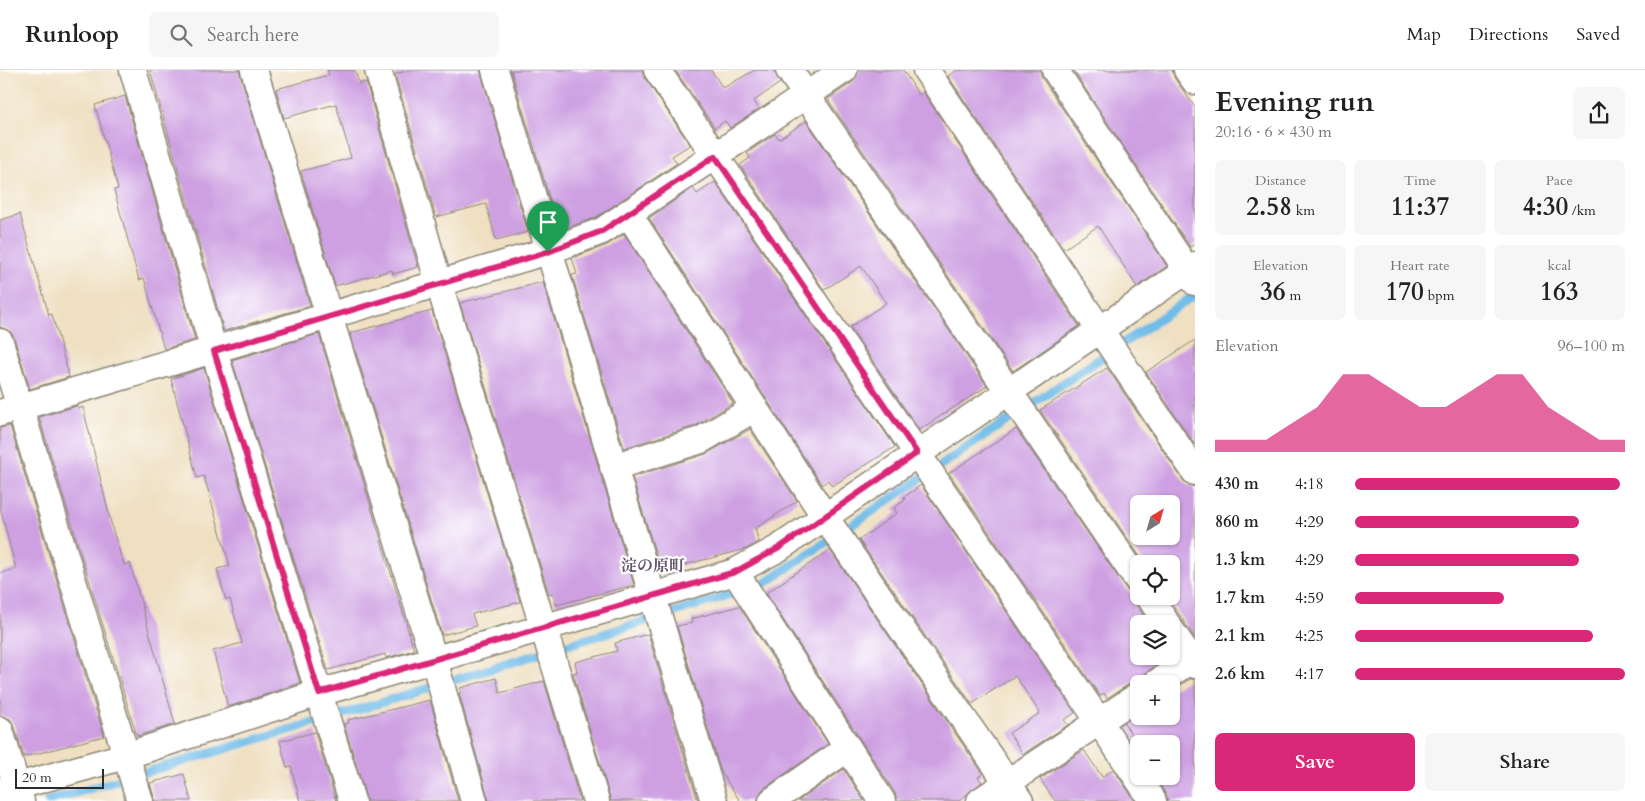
<!DOCTYPE html>
<meta charset="utf-8">
<style>
:root{--surface:#fff;--page:#f6f6f6;--text:#222;--muted:#767676;--line:#e0e0e0;--accent:#db2777}
body{margin:0;font-family:Cardo,"Noto Serif JP",serif;background:var(--page);color:var(--text);height:100vh;display:flex;flex-direction:column;font-size:19px;white-space:nowrap}
*{box-sizing:border-box;margin:0}
p{font-size:16px;color:var(--muted)}
.icon{flex:none;width:28px;height:28px;fill:none;stroke:currentColor;stroke-width:2;stroke-linecap:round;stroke-linejoin:round}
.map{position:relative;flex:1;overflow:hidden}
.sheet{display:flex;flex-direction:column;background:var(--surface);width:450px}
.sheet>*{flex:none}
.needle{width:32px;rotate:37deg}
.controls{position:absolute;left:1130px;top:425px;display:grid;gap:10px}
.controls a{display:grid;place-items:center;width:50px;height:50px;border-radius:8px;background:var(--surface);box-shadow:0 1px 4px #0004;font-size:25px}
.scale{position:absolute;left:15px;bottom:12px;width:89px;box-sizing:border-box;padding-left:5px;border:2px solid #2b2b2b;border-top:0;font-size:14px;line-height:18px;white-space:nowrap;color:#2b2b2b;-webkit-text-stroke:4px #fff;paint-order:stroke}
.pin{position:absolute;display:grid;place-items:center;width:42px;height:42px;color:#fff;margin:-51px -21px;border-radius:50% 50% 50% 0;rotate:-45deg;box-shadow:0 0 5px #0007}
.pin .icon{rotate:45deg}
.round{display:grid;place-items:center;flex:none;width:52px;height:52px;border-radius:8px;background:var(--page)}
.summary{display:flex;align-items:center;justify-content:space-between;height:85px;padding:0 20px}
h1{font-size:28px;font-weight:700;line-height:38px}
.stats{display:grid;grid-template-columns:repeat(3,1fr);gap:8px;height:85px;padding:5px 20px}
.stats div{display:grid;align-content:center;border-radius:8px;background:var(--page);text-align:center}
.stats b{font-size:25px;font-weight:700}
.stats small{font-size:14px;font-weight:400}
.stats p{font-size:14px}
.chart{height:140px;padding:10px 20px}
.chart p{display:flex;justify-content:space-between}
.chart svg{width:100%;height:90px;margin-top:5px;fill:var(--accent);opacity:.7}
.cta{display:flex;gap:10px;margin-top:auto;padding:10px 20px}
.cta a{flex:1;height:58px;border-radius:8px;background:var(--accent);color:#fff;font-size:20px;font-weight:700;line-height:58px;text-align:center}
.cta a+a{background:var(--page);color:var(--text)}
ul{padding:0 20px;list-style:none;font-size:16px}
li{display:grid;grid-template-columns:80px 60px 1fr;align-items:center;height:38px}
li i{height:12px;border-radius:6px;background:var(--accent)}
header{display:flex;align-items:center;gap:30px;box-sizing:border-box;height:70px;padding:0 25px;background:var(--surface);border-bottom:1px solid var(--line)}
header strong{font-size:24px}
nav{display:flex;gap:28px;margin-inline-start:auto;font-size:18px}
.search{width:350px;height:45px;background:var(--page);display:flex;align-items:center;gap:12px;box-sizing:border-box;padding:0 18px;border-radius:8px;color:var(--muted);font-size:19px}
main{display:flex;flex:1;min-height:0}
.map>svg:first-child{display:block}
.lines{fill:none;stroke-linecap:round;stroke-linejoin:round}
.stream{stroke:#6fbce8;stroke-width:9}
.building{fill:#cea0e2;fill-rule:evenodd}
.street-casing{stroke:#8d8676;stroke-width:29}
.street{stroke:#fff;stroke-width:26}
.route-casing{stroke:#fff;stroke-width:10}
.route{stroke:#db2777;stroke-width:6}
.labels{text-anchor:middle;dominant-baseline:central;stroke-width:4.5;stroke-linejoin:round;paint-order:stroke}
.neighbourhood-label{font-size:16px;font-weight:bold;fill:#64546b;stroke:#fff}
</style>
<header>
<strong>Runloop</strong>
<div class="search"><svg class="icon" aria-label="search" viewBox="0 0 24 24"><circle cx="10" cy="10" r="6"/><path d="M15 15l6 6"/></svg>Search here</div>
<nav><a>Map</a><a>Directions</a><a>Saved</a></nav>
</header>
<main>
<div class="map">
<svg width="1195" height="731" viewBox="0 0 1195 731">
<rect width="100%" height="100%" fill="#fff"/>
<filter id="ink" filterUnits="userSpaceOnUse"><feTurbulence type="fractalNoise" baseFrequency=".02" numOctaves="2"/><feDisplacementMap in="SourceGraphic" scale="10" xChannelSelector="R" yChannelSelector="G"/><feConvolveMatrix kernelMatrix="1 2 1 2 8 2 1 2 1" color-interpolation-filters="sRGB"/></filter>
<filter id="wash" filterUnits="userSpaceOnUse"><feTurbulence type="fractalNoise" baseFrequency=".0096" numOctaves="4" result="noise"/><feDisplacementMap in="SourceGraphic" scale="20" xChannelSelector="R" yChannelSelector="G"/><feGaussianBlur stdDeviation="1.12" result="paint"/><feColorMatrix in="noise" values="0 0 0 0 0 0 0 0 0 0 0 0 0 0 0 0 0 1.4 0 .05"/><feComposite in="paint" operator="in"/></filter>
<g filter="url(#wash)">
<rect width="100%" height="100%" fill="#efe0c2"/>
<g class="lines">
<path class="stream" d="M48,731L367,637L762,515L1195,225"/>
</g>
<g id="blocks">
<g class="building">
<path d="M150,0H239L310,236L224,261Z"/>
<path d="M327,0H355L359,14L366,12L418,197L393,204L392,200L335,216L301,101L351,88L336,34L284,48L276,19L329,5Z"/>
<path d="M411,0H480L528,162L496,170L486,134L436,147L395,4Z"/>
<path d="M511,0H642L645,8L690,75L672,86L677,93L595,148L559,160Z"/>
<path d="M675,0H711L723,18L755,0H774L780,13L754,31L759,39L730,58L725,51L715,58Z"/>
<path d="M859,0H903L919,25L923,22L1079,256L1013,301L831,34L828,29L853,12Z"/>
<path d="M957,0H1040L1042,8L1167,196L1137,217L1098,156L1064,179L948,6Z"/>
<path d="M1073,0H1172L1175,9L1195,37V174L1190,177Z"/>
<path d="M125,26L195,270L164,279L144,208L139,210L114,120L118,119L95,35Z"/>
<path d="M806,51L987,316L919,360L850,257L886,233L861,196L824,220L740,95L750,88L747,83L775,64L779,69Z"/>
<path d="M715,112L895,377L832,416L828,410L822,415L649,148L693,118L697,124Z"/>
<path d="M20,144L49,245L52,244L69,307L30,319L14,267L10,261L0,257V150Z"/>
<path d="M624,164L733,333L695,356L624,378L572,205L577,204L572,188L607,175Z"/>
<path d="M543,212L634,515L556,535L553,523L549,524L460,233Z"/>
<path d="M432,241L520,532L472,544L476,556L442,565L350,263Z"/>
<path d="M319,264L414,580L386,588L385,584L328,600L232,290Z"/>
<path d="M1195,270V375L1146,302Z"/>
<path d="M204,298L300,613L228,637L213,581L242,573L230,529L226,530L217,499L230,496L204,406L197,408L171,309Z"/>
<path d="M1107,298L1183,410L1188,415L1195,417V568L1167,526H1171V494H1145L1040,340ZM1139,434H1171V466H1139Z"/>
<path d="M77,336L78,339L83,337L113,461L124,495L130,493L175,654L137,666L39,347Z"/>
<path d="M10,356L104,666L24,687L14,655L10,649L0,645V503L16,499L0,437V358Z"/>
<path d="M750,359L797,431L755,459L759,472L746,479L661,501L632,407L706,384Z"/>
<path d="M1016,359L1127,520L1134,526L1136,534L1149,554H1139V586H1169L1147,602L1141,611L1131,613L1107,628L1104,623L1100,626L949,403Z"/>
<path d="M921,415L1075,643L1064,650L1068,655L1023,684L1009,663L1040,643L1015,606L972,634L859,470L897,443L894,438L905,430L904,427Z"/>
<path d="M830,480L983,704L978,707L982,712L959,731H897L895,723L766,523Z"/>
<path d="M739,536L828,674L763,719L757,731H740L721,702L677,556L692,553L691,549Z"/>
<path d="M648,564L690,705L698,731H611L573,603L577,602L575,592L617,581L615,573Z"/>
<path d="M496,608L500,623L544,611L580,731H489L459,623L461,622L460,618Z"/>
<path d="M1190,609L1195,610V731H1168L1165,723L1154,706H1171V674H1139V676L1124,653L1139,643V646H1171V621Z"/>
<path d="M430,630L458,731H367L344,654L349,653L348,650Z"/>
<path d="M315,662L336,731H300L291,696L287,698L280,671Z"/>
<path d="M1084,680L1102,707L1113,699L1135,731H1055L1040,709Z"/>
<path d="M844,699L864,731H798Z"/>
<path d="M184,704L191,731H155L150,713Z"/>
</g>
</g>
</g>
<g filter="url(#ink)">
<use href="#blocks" fill-opacity="0" stroke="#8d8676" stroke-width="1"/>
<g class="lines">
<defs>
<g id="street">
<path d="M133,0L214,281L352,731"/>
<path d="M254,0L434,590L474,731"/>
<path d="M378,0L439,214L596,731"/>
<path d="M495,0L714,731"/>
<path d="M657,0L1153,731"/>
<path d="M789,0L1139,512"/>
<path d="M926,0L1195,402"/>
<path d="M1055,0L1195,212"/>
<path d="M1187,0L1195,11"/>
<path d="M628,143L825,447L1020,731"/>
<path d="M0,272L140,731"/>
<path d="M0,343L548,181L602,161L844,0"/>
<path d="M613,397L701,370L755,338"/>
<path d="M735,502L882,731"/>
<path d="M1149,526L1167,554"/>
<path d="M1171,560L1195,595"/>
<path d="M1155,614L1195,587"/>
<path d="M0,660L21,731"/>
<path d="M0,721L125,686L319,623L735,502L779,478L1195,195"/>
<path d="M772,731L848,678"/>
<path d="M980,731L1139,625"/>
</g>
</defs>
<use href="#street" class="street-casing"/>
<use href="#street" class="street"/>
</g>
</g>
<g class="lines" filter="url(#ink)">
<defs>
<path id="route" d="M715,86L917,383L779,478L735,502L319,623L214,281L548,182L602,161Z"/>
</defs>
<use href="#route" class="route-casing"/>
<use href="#route" class="route"/>
</g>
<g class="labels">
<g class="neighbourhood-label">
<text x="653" y="496">淀の原町</text>
</g>
</g>
</svg>
<div class="controls">
<a><svg class="needle" viewBox="-14 -14 28 28"><path d="M0-13l5 13h-10z" fill="#e53935"/><path d="M0 13l5-13h-10z" fill="#767676"/></svg></a>
<a><svg class="icon" aria-label="locate" viewBox="0 0 24 24"><circle cx="12" cy="12" r="6"/><path d="M12 2v4M12 18v4M2 12h4M18 12h4"/></svg></a>
<a><svg class="icon" aria-label="layers" viewBox="0 0 24 24"><path d="M12 4l9 5-9 5-9-5zM3 14l9 5 9-5"/></svg></a>
<a>+</a>
<a>−</a>
</div>
<div class="scale">20 m</div>
<div class="pin" style="left:548px;top:182px;background:#1e9e55"><svg class="icon" aria-label="arrive" viewBox="0 0 24 24"><path d="M6 21V4h12l-3 4 3 4H6"/></svg></div>
</div>
<section class="sheet">
<div class="summary"><div><h1>Evening run</h1><p>20:16 · 6 × 430 m</p></div><a class="round"><svg class="icon" aria-label="share" viewBox="0 0 24 24"><path d="M12 15V3M7 8l5-5 5 5M5 13v7h14v-7"/></svg></a></div>
<div class="stats">
<div><p>Distance</p><b>2.58<small> km</small></b></div>
<div><p>Time</p><b>11:37</b></div>
<div><p>Pace</p><b>4:30<small> /km</small></b></div>
</div>
<div class="stats">
<div><p>Elevation</p><b>36<small> m</small></b></div>
<div><p>Heart rate</p><b>170<small> bpm</small></b></div>
<div><p>kcal</p><b>163</b></div>
</div>
<div class="chart"><p><span>Elevation</span>96–100 m</p>
<svg viewBox="0 0 160 44" preserveAspectRatio="none"><path d="M0 44V38L10 38L20 38L30 30L40 22L50 6L60 6L70 14L80 22L90 22L100 14L110 6L120 6L130 22L140 30L150 38L160 38V44z"/></svg>
</div>
<ul>
<li><b>430 m</b>4:18<i style="width:98%"></i></li>
<li><b>860 m</b>4:29<i style="width:83%"></i></li>
<li><b>1.3 km</b>4:29<i style="width:83%"></i></li>
<li><b>1.7 km</b>4:59<i style="width:55%"></i></li>
<li><b>2.1 km</b>4:25<i style="width:88%"></i></li>
<li><b>2.6 km</b>4:17<i style="width:100%"></i></li>
</ul>
<div class="cta"><a>Save</a><a>Share</a></div>
</section>
</main>
